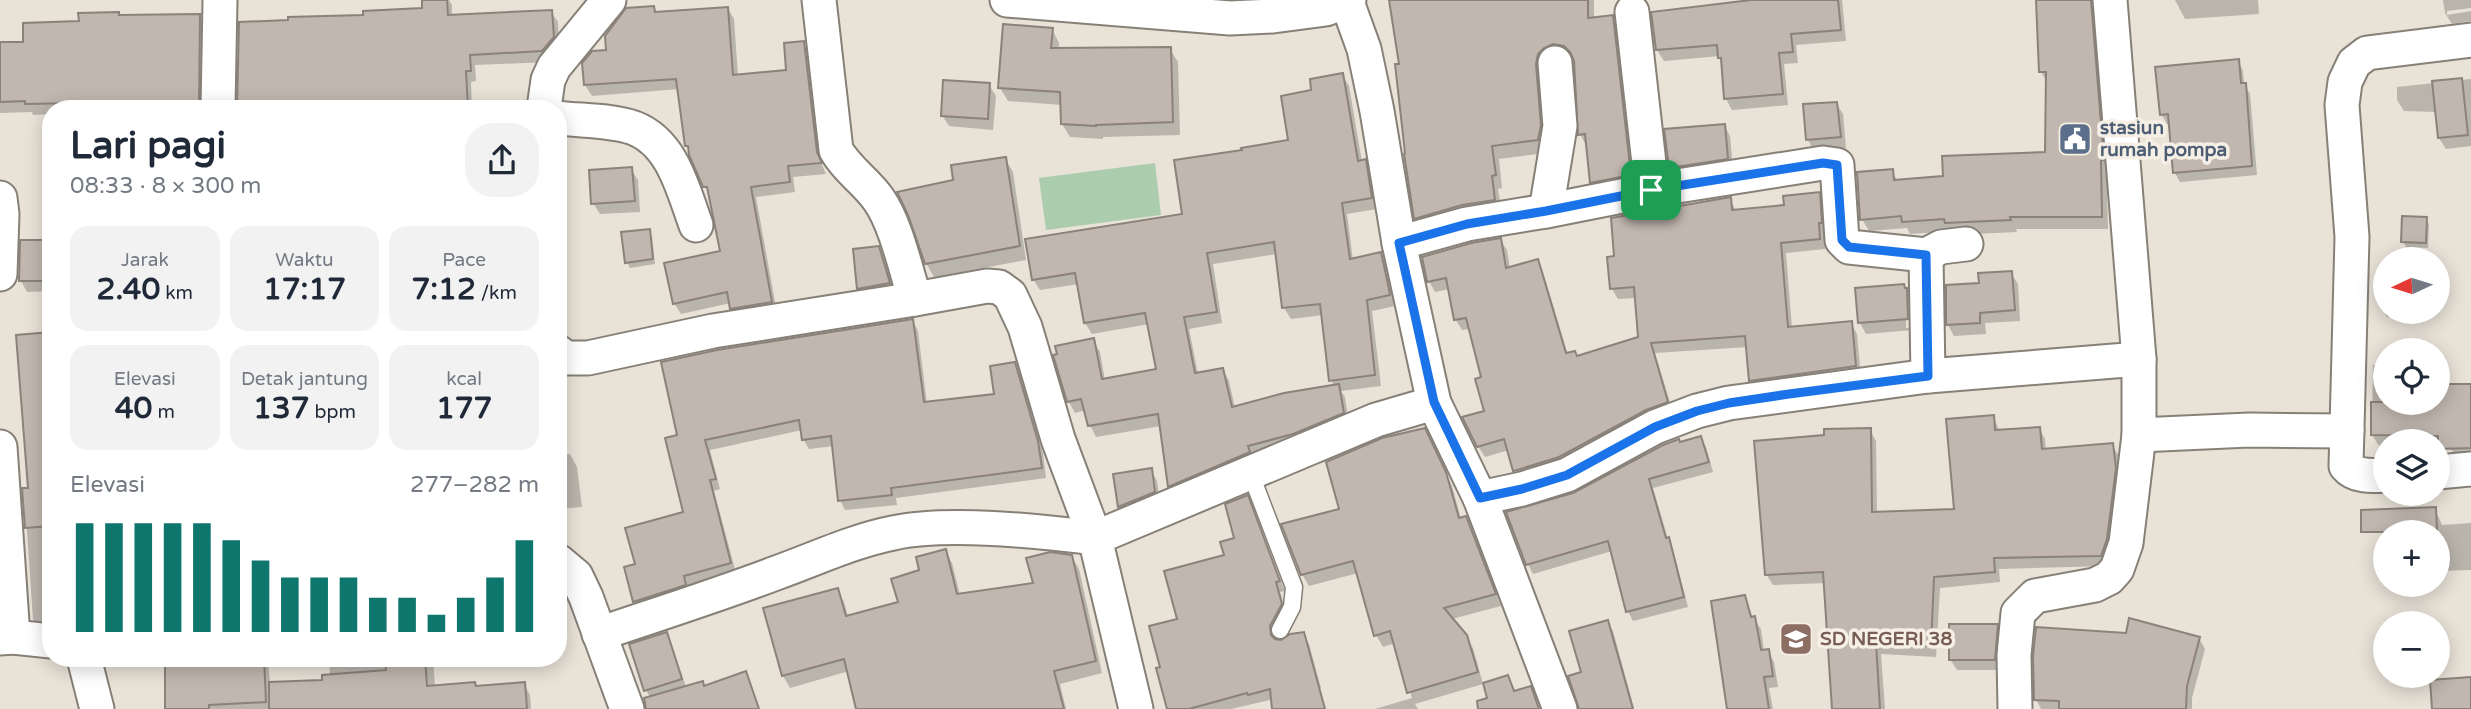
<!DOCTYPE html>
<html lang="id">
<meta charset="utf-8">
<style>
:root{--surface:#fff;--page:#f2f2f3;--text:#1f2937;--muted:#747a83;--accent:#0f766e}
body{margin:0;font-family:"Varela Round",sans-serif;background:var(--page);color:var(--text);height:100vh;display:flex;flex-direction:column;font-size:26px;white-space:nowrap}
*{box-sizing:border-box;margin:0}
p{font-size:23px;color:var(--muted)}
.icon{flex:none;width:38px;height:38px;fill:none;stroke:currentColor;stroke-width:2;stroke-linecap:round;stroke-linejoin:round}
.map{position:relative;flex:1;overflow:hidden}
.drawer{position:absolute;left:42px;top:100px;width:525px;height:567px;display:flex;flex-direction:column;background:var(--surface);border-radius:28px;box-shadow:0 4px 18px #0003}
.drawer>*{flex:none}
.needle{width:46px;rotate:266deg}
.tools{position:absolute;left:2373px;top:247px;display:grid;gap:14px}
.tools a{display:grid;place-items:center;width:77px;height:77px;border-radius:50%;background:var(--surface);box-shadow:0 4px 18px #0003;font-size:35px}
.pin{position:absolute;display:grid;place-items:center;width:60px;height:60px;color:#fff;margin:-30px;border-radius:14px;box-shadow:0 4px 10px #0006}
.round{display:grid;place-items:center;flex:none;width:74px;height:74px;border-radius:28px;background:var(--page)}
.summary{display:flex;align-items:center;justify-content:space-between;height:119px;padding:0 28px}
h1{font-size:38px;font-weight:700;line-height:52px}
.figures{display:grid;grid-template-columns:repeat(3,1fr);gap:10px;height:119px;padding:7px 28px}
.figures div{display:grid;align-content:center;border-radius:18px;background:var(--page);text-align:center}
.figures b{font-size:30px;font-weight:700}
.figures small{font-size:19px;font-weight:400}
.figures p{font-size:19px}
.chart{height:196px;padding:14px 28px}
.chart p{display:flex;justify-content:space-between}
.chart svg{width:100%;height:126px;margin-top:7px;stroke:var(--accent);stroke-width:6}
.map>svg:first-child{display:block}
.green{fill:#abcdae}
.shadow{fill:#0003;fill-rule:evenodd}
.building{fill:#c1b7af;stroke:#8b827b;stroke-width:2}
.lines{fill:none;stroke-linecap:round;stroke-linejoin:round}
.service-casing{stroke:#868077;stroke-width:19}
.minor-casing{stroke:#868077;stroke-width:37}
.service{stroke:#fff;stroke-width:16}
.minor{stroke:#fff;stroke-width:33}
.route-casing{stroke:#fff;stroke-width:14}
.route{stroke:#1a73e8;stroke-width:9}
.labels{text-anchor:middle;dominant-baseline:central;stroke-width:7;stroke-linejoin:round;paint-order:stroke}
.service-label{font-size:19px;font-weight:bold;fill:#4e5e75;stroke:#f5efe5;text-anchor:start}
.education-label{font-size:19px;font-weight:bold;fill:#785e54;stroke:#f5efe5;text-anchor:start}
</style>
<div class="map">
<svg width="2471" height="709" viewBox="0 0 2471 709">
<rect width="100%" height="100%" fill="#e8e2d7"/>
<path class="green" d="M1155,163L1161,215L1046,230L1039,178Z"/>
<g class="shadow">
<path d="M424,0H449L452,5V17L551,12L558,22L559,48L548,62L475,65L476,81L471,82L472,108H239L241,23L365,17L424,10Z"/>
<path d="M1409,0H1594V19L1612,17L1620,30L1637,188L1599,195L1591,182L1587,147L1580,134L1576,61L1561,57L1545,153L1499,159L1502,188L1498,189L1502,213L1424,231L1416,218L1401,65Z"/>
<path d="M1771,0H1842L1846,41L1796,45L1798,63L1784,64L1788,105L1732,110L1726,99L1723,63L1720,56L1664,61L1657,50Z"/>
<path d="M2038,0H2102L2108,229H2016L2017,232L1953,235L1951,231L1910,234L1907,228L1869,231L1862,219L1892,171L1898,182L1945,178L2047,154L2048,84L2041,72Z"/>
<path d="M2175,0H2258L2259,14L2185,19Z"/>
<path d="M2443,0H2471V8L2447,11V15L2471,11V21L2452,24L2445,13Z"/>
<path d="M653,8L656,14L728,9L734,19L738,76L788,72L803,43L810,54L822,165L826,174L793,177L795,192L756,197L777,313L738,319L731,303L681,314L674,303L722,253L711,198L687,146L679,89L592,96L585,85L607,51Z"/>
<path d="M80,14L199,15L206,26L204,108H51V114L33,115L32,112L0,113V44L25,43L81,23Z"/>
<path d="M1052,29L1059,43V50L1170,49L1178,62L1180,135L1103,137V139L1070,137L1062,124V105L1008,101L1000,88Z"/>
<path d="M2238,61L2243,71L2244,84L2250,94L2257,175L2180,182L2175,173L2171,124H2167L2162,115Z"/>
<path d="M1342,75L1349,86L1362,162L1365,161L1371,173L1377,209L1347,214L1353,260L1380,254L1387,265L1395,302V306L1372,311L1381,386L1341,391L1345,397L1349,424L1176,497L1170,486L1161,426L1096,437L1090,425L1086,410L1075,413L1069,402L1093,340L1100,352L1105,381L1159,370L1149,324L1092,334L1085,323L1079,284L1040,290L1033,279L1184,216L1244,151L1290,141L1313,92ZM1277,254L1284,308L1291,319L1323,315L1331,380L1334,386L1235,408L1229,381L1223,370L1198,374L1189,329L1222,323L1213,264Z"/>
<path d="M2471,79V146L2446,149L2439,138L2437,112L2404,111L2397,100V87Z"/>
<path d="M989,85L996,96L993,130L949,126L942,115Z"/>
<path d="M1836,103L1843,114L1846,148L1814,151L1808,140Z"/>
<path d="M1724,125L1730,136L1733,169L1677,178L1671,167Z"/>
<path d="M1005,159L1013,172L1026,260L934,277L926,263L955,182Z"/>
<path d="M631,169L638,180L640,212L600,214L593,203Z"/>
<path d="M1819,194L1825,205L1827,233H1824L1825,249L1786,253L1792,328L1851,323L1857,334L1861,377L1757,391L1751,380L1748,347L1655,353L1673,412L1521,481L1515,470L1509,450L1485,457L1478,446L1486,412L1483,379L1470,329L1462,330L1456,320L1450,289L1435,292L1429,281L1500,240L1507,250L1510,269L1537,261L1543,272L1568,355L1577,357L1640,339L1637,298L1618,299L1612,289L1730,199L1736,211L1786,207Z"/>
<path d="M2426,219L2429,224L2428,248L2406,247L2403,242Z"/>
<path d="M649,231L652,236L655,264L630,268L627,262Z"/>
<path d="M51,241V291L27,292L21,281Z"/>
<path d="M878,247L884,259L895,294L865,299L859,288Z"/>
<path d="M2385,271V312L2427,313L2387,317L2381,306L2377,272Z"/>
<path d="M2011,273L2018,284L2020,321L1985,323L1986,334L1954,336L1948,325V287L1980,285Z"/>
<path d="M1857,290H1906L1913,301V330L1866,334L1860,323ZM1906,295H1909L1910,328H1906Z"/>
<path d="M913,321L918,331L927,404L996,395L1014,363L1020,374L1043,453L1046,478L896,498L897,505L845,510L840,500L834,446L809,449L803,439L802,430L710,450L720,489L714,491L736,573L641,612L635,601L626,568L637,565L686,514L679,436Z"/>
<path d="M51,334V632L39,630L33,619L24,487L30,488Z"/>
<path d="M2373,365L2385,366V402H2438V386L2471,385V459H2457L2450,447H2438V441H2385V446H2379L2372,435Z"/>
<path d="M1993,416L2000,432L2039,428L2045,439L2046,451L2112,445L2119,456L2121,481L2107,566L1999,569L2000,582L1940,588L1936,657L1881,654L1885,709H1834L1826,583L1773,585L1766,574L1826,437L1870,430L1876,441L1877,514L1956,511Z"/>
<path d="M1700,438L1706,447L1713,472L1653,488L1668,539L1673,549L1688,607L1633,621L1628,611L1612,551L1533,574L1528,564L1574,495L1680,444Z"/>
<path d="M1431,442L1452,486L1461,519L1465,518L1472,530L1501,606L1452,619L1473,648L1483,684L1415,704L1418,709H1375L1412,698L1395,643L1383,647L1376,635L1358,573L1309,586L1302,574L1341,511Z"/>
<path d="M570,454L577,467L582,507L558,509V456Z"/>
<path d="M1151,470L1157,481L1160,503L1126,518L1120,507L1115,475Z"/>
<path d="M1247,497L1285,591L1280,592L1287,616L1276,641L1282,642L1303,634L1309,644L1321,688L1231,709H1169L1162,668L1179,620L1237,539Z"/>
<path d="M2435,509L2442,525L2471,523V570L2438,571V532H2385Z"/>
<path d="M945,551L952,563L960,595L1035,584L1071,556L1079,569L1102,673L1060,684L1066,709H858L849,671L790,688L783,676L765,609L837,590L844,602L848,617L900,603L922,572Z"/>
<path d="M1744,597L1753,618L1761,629L1764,651H1768L1774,662L1778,687L1769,688L1773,709H1729Z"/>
<path d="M1607,622L1613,631L1634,708L1580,709L1583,673Z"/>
<path d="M1997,626L2003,637L2000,670H1957L1950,659Z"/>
<path d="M666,634L672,645L687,690L652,701L646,690Z"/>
<path d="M2199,638L2205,649L2192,698V709H2041L2036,699Z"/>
<path d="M167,658H268L270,684L324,682L330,676L329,658H433L435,687L477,688L524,684L530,695L531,709H167Z"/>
<path d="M1507,677L1514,690L1529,686L1540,709H1492Z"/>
</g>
<g class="building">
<path d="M422,0H447L448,15L552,10L554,37L542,51L470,55L471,71H466L468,108H237L239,22L288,20V17L363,15V11L422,8Z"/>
<path d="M1389,0H1588V18L1613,15L1631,175L1590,183L1585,134L1578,135L1574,61L1570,52L1564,46L1553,44L1544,48L1538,54L1536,64L1541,125L1538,140L1492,146L1496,175L1492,176L1495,200L1462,205L1414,219L1404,154L1405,153L1395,64H1399Z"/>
<path d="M1751,0H1838L1841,30L1791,34L1793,52L1779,53L1783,94L1724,99L1721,58H1718L1717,45L1656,50L1651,12Z"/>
<path d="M2036,0H2091L2104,160H2101L2102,217H2010L2011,220L1945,223L1944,219L1902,222L1901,216L1860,220L1857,172L1893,169L1894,180L1943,176L1942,156L2045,152L2046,72H2039Z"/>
<path d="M654,6L655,12L728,7L733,75L786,70L784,43L804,41L817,152L822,163L788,166L790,182L751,187L772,302L730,309L727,292L673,304L664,263L720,251L707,187H703L689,155L688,146H685L676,79L584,85L582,63L592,51L606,50L605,36L626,8Z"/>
<path d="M119,12V15L200,14L199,108H81L82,103L25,104V101L0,102V42H23V23L79,21L78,13Z"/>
<path d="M1003,24L1053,28L1051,48L1171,47L1173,122L1096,125V126L1061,124L1060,92L998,88Z"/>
<path d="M2239,59L2241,83H2246L2252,166L2173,173L2168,114L2160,115L2155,67Z"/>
<path d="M1343,73L1358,161L1366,159L1372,198L1342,203L1350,259L1381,252L1389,289L1390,295L1367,300L1375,375L1329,381L1320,304L1282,308L1274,242L1207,253L1217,312L1184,317L1195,373L1223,368L1232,407L1284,393L1339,384L1344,413L1293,434L1248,446L1250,452L1168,487L1158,414L1088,426L1081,399L1067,402L1053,355L1057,354L1055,346L1094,338L1102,379L1156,369L1145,313L1084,323L1075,273L1032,280L1025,239L1182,214L1174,160L1242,150L1241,148L1288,140L1281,96L1311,90L1310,79Z"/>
<path d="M2462,78L2468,135L2438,138L2432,81Z"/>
<path d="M943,80L990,83L988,119L941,116Z"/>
<path d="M1837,102L1841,137L1806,140L1803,104Z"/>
<path d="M1725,124L1728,159L1669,168L1664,129Z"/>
<path d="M1006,157L1020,246L925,264L908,215L897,192L953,180L951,165Z"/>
<path d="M632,167L635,201L591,204L589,170Z"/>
<path d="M1820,192L1822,223H1819L1820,239L1781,243L1788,327L1852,321L1856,366L1749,381L1745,336L1651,343L1668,402L1646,410L1559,457L1517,470L1513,471L1504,439L1477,447L1462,417L1484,411L1475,379L1481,377L1466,318L1454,320L1446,278L1427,282L1422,257L1471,243L1501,238L1506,268L1538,259L1566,353L1575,351L1577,356L1638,337L1634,287L1610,289L1607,257L1614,256L1611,218L1731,197L1732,210L1784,205L1783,196Z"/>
<path d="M2402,216L2427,217L2426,243L2401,242Z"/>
<path d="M650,229L653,259L625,263L621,232Z"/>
<path d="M20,240H51V281H19Z"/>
<path d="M879,246L890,283L857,289L853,249Z"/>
<path d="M2012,271L2015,310L1980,313V323L1946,325V285L1979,283L1978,273Z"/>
<path d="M1904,284L1905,288H1907L1908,319L1858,323L1855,288Z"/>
<path d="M913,319L924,402L994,394L990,366L1015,362L1038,441L1042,468L891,488L892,495L838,501L831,436L802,440L799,420L705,440L716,479L710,480L731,563L684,576L686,585L633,602L624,567L635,564L625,528L683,512L665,438L677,435L661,362L717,350Z"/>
<path d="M51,332V526L25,528L22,488H28L16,335Z"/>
<path d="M2438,384H2471V448L2438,449V436L2371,435V402H2438Z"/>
<path d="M1994,415L1995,430L2040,427L2042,449L2113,443L2116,468L2107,539L2101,556L1994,558L1995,572L1934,577L1931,646L1876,643L1880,709H1832L1823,572L1765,575L1754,441L1824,435V429L1871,428L1872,512L1954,509L1946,419Z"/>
<path d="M1425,428L1446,472L1459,518L1466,516L1496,594L1444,608L1467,635L1478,672L1407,693L1390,631L1374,636L1353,561L1301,575L1281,524L1339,509L1326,462L1382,438Z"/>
<path d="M1701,436L1709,462L1649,479L1666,538L1669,537L1684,597L1626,612L1608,541L1526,565L1506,512L1573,493L1663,445L1679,439L1680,442Z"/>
<path d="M1152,468L1155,492L1118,507L1113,474Z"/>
<path d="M1248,495L1280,581L1276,582L1282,604L1270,626L1271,635L1275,639L1281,640L1290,634L1304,632L1325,709H1272L1270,689L1248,695L1247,693L1189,709H1167L1156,668L1160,667L1149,626L1177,619L1164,571L1224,555L1220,542L1234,538L1225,504Z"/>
<path d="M2436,507L2437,532H2361V510Z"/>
<path d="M946,549L957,594L1033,583L1026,558L1050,552L1072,555L1096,661L1054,671L1064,709H856L844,659L782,676L763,608L838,588L846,616L898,602L891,579L919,570L916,557Z"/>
<path d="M1745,595L1751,617L1755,616L1761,650L1769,649L1773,676L1764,677L1769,709H1727L1711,601Z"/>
<path d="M2129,618L2200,637L2187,686L2186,709H2059V701L2034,700L2033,656L2036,627L2126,633Z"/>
<path d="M1608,620L1633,709H1579L1568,676L1581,672L1569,631Z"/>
<path d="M1949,624H1998L1995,660H1949Z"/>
<path d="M667,632L682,679L644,691L629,644Z"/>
<path d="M165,658H264L266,702L209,705V709H165Z"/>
<path d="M385,658H425L427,686L475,682L476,686L525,682L527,709H269V682L322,680V675L386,670Z"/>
<path d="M746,671L759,709H646L644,698L703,681L704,686Z"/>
<path d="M1508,675L1514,691L1531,686L1539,709H1478L1477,701L1487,698L1483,683Z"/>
<path d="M2471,677V709H2432L2430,680Z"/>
</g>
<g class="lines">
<defs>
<path id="service" d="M1250,472L1294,587L1292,607L1280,630"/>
<g id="minor">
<path d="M819,0L836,150C847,170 867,182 879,200C896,224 906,271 915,299"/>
<path d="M1007,0L1230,18L1273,16L1326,9L1349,0"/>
<path d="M1347,2L1364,49L1377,111L1399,243L1434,403L1480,498L1560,709"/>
<path d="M1632,12L1652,190"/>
<path d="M218,108L220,0"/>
<path d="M544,108L548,80L554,67L609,0"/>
<path d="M558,118C582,121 611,120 634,128C673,143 683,190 696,225"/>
<path d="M0,198L2,214L0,274"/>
<path d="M1546,211L1560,126L1555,63"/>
<path d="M1399,243L1467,224L1546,211L1652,190L1823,163L1837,165L1842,240L1849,247L1926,255"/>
<path d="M558,352L566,358H588L713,331L915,299L987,286L999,287L1010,295L1025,327L1058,439L1095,538L1136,709"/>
<path d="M1928,376L1926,255L1941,247L1966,244"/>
<path d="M2139,435L2249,430L2347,431"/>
<path d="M0,447L13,637"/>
<path d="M2438,472L2471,469"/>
<path d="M2385,475C2372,476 2355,477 2346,466L2352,237L2342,105L2345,82L2354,63L2367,53L2471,40"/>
<path d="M1480,498L1522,489L1567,475L1655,427L1697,411L1729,403L1928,376L2139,359"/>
<path d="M558,561L576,576L586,597L627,709"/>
<path d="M599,634C658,614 718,595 776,573C815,559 853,541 893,533C948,521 1039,531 1095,538L1376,420L1434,403"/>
<path d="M0,638L13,637L51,641"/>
<path d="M84,658L97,709"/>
<path d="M2015,709L2014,655L2018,613L2035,596L2095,585L2109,578L2117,569L2126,543L2139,435V359L2110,0"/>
</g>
</defs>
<use href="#service" class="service-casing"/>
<use href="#minor" class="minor-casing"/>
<use href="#service" class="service"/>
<use href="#minor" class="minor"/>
</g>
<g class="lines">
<defs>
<path id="route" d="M1823,163L1837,165L1842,240L1849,247L1926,255L1928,376L1789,394L1729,403L1697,411L1655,427L1567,475L1522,489L1480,498L1434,402L1399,243L1467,224L1546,211L1651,190Z"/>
</defs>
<use href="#route" class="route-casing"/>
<use href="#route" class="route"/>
</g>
<defs>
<symbol id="civic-square" viewBox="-11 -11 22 22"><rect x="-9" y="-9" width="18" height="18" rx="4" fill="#5c6f8a" stroke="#f5efe5"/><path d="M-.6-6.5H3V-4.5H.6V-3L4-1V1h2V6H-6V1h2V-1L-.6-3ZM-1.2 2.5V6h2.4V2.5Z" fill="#fff"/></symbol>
<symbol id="school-square" viewBox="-11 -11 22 22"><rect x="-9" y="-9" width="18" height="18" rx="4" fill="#8d6e63" stroke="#f5efe5"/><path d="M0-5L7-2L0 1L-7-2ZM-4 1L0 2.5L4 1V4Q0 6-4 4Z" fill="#fff"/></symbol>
</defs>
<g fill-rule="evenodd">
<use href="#civic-square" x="2056" y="120" width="38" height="38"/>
<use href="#school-square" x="1777" y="620" width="38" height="38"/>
</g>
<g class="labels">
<g class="service-label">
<text x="2100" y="128">stasiun<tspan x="2100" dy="22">rumah pompa</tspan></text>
</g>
<g class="education-label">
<text x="1820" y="639">SD NEGERI 38</text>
</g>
</g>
</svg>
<div class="tools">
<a><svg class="needle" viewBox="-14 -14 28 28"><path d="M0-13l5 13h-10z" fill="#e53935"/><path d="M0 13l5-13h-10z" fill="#747a83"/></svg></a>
<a><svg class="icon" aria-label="locate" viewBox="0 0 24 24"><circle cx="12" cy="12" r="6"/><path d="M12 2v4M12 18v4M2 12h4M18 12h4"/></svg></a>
<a><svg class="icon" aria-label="layers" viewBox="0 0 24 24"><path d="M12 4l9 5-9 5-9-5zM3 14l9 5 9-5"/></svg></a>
<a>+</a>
<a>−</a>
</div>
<div class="pin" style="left:1651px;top:190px;background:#1e9e55"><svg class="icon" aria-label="arrive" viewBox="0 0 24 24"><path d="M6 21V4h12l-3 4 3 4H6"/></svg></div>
<section class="drawer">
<div class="summary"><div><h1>Lari pagi</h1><p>08:33 · 8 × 300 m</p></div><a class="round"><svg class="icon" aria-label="share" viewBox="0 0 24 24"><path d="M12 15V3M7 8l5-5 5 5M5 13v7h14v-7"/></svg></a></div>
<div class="figures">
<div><p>Jarak</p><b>2.40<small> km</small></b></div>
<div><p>Waktu</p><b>17:17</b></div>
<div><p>Pace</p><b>7:12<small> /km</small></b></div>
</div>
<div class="figures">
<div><p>Elevasi</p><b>40<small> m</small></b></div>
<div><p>Detak jantung</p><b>137<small> bpm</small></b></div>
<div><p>kcal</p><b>177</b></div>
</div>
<div class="chart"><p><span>Elevasi</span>277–282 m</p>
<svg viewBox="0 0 160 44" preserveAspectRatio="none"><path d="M5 44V6M15 44V6M25 44V6M35 44V6M45 44V6M55 44V12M65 44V19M75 44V25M85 44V25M95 44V25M105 44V32M115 44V32M125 44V38M135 44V32M145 44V25M155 44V12"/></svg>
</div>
</section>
</div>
